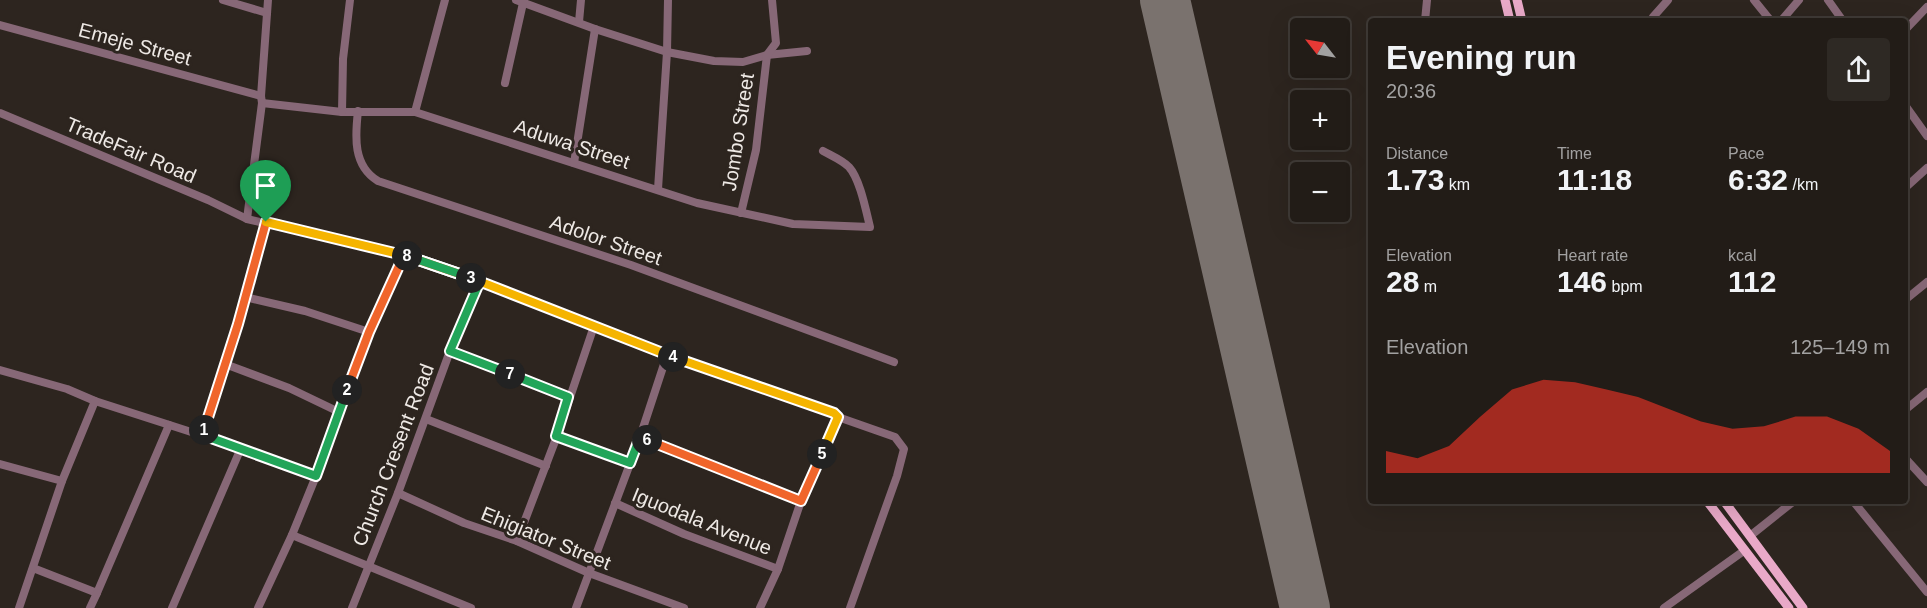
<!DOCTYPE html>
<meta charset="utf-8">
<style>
:root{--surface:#221c17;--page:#2e2924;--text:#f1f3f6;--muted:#a2a1a1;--line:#3f3a36;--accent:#d93025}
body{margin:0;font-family:Arial,sans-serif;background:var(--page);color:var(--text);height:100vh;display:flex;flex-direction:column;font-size:22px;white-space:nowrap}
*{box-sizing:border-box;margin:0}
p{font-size:20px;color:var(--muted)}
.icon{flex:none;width:33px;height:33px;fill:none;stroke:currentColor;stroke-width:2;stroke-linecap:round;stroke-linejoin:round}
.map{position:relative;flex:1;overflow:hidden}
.sheet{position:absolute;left:1368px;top:18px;width:540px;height:486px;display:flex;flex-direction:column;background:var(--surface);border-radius:6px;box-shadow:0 6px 24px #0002,0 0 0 2px var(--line)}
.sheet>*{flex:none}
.needle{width:39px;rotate:301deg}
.fabs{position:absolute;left:1290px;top:18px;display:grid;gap:12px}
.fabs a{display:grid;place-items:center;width:60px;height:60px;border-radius:6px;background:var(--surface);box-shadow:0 6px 24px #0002,0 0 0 2px var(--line);font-size:30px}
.pin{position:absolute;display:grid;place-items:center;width:51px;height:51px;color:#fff;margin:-62px -26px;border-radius:50% 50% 50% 0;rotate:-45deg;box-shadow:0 0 6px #0007}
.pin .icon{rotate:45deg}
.km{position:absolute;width:30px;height:30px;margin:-15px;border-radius:50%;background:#222;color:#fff;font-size:16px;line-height:30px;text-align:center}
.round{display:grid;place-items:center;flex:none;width:63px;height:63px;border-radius:6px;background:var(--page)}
.overview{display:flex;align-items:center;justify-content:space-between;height:102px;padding:0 18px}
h1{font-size:33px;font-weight:800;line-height:45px}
.metrics{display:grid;grid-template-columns:repeat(3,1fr);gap:9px;height:102px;padding:6px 18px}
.metrics div{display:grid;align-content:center}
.metrics b{font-size:30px;font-weight:800}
.metrics small{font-size:16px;font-weight:400}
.metrics p{font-size:16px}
.chart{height:168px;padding:12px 18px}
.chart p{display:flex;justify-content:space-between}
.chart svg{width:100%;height:108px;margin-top:6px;fill:var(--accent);opacity:.7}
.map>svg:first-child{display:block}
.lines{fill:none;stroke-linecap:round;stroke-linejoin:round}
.runway{stroke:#7a726e;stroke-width:50}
.minor{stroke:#876877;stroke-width:8}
.major{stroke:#e9a9c8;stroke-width:9}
.split-1-casing{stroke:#fff;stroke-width:12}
.split-2-casing{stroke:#fff;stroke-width:12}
.split-3-casing{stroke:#fff;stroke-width:12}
.split-4-casing{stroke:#fff;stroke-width:12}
.split-5-casing{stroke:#fff;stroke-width:12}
.split-6-casing{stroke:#fff;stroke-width:12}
.split-7-casing{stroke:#fff;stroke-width:12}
.split-8-casing{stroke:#fff;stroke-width:12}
.split-9-casing{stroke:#fff;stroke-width:12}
.split-1{stroke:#f0652b;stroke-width:8}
.split-2{stroke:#22a559;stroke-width:8}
.split-3{stroke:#f0652b;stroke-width:8}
.split-4{stroke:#f5b400;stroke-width:8}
.split-5{stroke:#f5b400;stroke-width:8}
.split-6{stroke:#f0652b;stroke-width:8}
.split-7{stroke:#22a559;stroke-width:8}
.split-8{stroke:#22a559;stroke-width:8}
.split-9{stroke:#f5b400;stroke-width:8}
.labels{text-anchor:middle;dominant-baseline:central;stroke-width:6;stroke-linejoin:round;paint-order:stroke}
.street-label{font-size:20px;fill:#eee9e5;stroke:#2d251f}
</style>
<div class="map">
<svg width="1927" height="608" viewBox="0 0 1927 608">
<rect width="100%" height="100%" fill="#2d251f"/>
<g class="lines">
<path class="runway" d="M1165,0L1305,608"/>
<g class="minor">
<path d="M223,0L267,13"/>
<path d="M516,0L595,29L667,52L714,61L743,62L767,55L807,51"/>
<path d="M1754,0L1771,21"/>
<path d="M1828,0L1843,21"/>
<path d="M1653,17L1668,0"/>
<path d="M1425,21L1427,0"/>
<path d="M1781,21L1799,0"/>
<path d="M579,22L581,0"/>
<path d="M0,25L261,96"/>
<path d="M1905,30L1927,7"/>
<path d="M505,83L523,3"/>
<path d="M262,103L342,112H415L697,203L793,224L870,227C866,211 860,179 849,167C842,160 832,156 823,151"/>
<path d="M1905,105L1927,136"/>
<path d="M358,111C355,137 353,166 378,181L631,265L894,362"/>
<path d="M342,112L343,59L350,0"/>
<path d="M415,112L445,0"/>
<path d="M0,113L208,200L247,219L403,255L480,281L667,355L834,413L838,417L895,437L904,449L897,476L850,608"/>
<path d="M574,163L595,29"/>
<path d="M1905,188L1927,168"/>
<path d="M658,189L667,52L668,0"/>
<path d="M741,213L756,150L767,55L776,43L772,0"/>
<path d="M247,219L262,103L261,96L268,0"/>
<path d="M245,297L305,311L369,332"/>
<path d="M1905,300L1927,282"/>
<path d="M450,351L568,397"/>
<path d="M225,364L289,388L339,412"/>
<path d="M0,370L67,389L95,401L241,448L316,476"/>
<path d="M1905,410L1927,392"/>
<path d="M426,419L546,466"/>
<path d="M203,435L238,324L265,222"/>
<path d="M557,436L630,463"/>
<path d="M640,437L801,501"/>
<path d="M1905,458L1927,482"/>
<path d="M0,464L62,481"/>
<path d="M398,493L464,523L517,541L589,573L684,608"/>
<path d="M1853,501L1927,592"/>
<path d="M615,503L684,534L778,569"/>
<path d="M292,535L471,608"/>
<path d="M1750,536L1794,501"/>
<path d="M517,541L557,436L594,326"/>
<path d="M33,568L97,593L169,425"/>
<path d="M19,608L62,481L95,401"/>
<path d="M90,608L97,593"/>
<path d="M172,608L241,448"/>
<path d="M258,608L292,535L316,476L369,332L403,255"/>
<path d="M352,608L398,493L450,351L480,281"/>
<path d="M576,608L640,437L667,355"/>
<path d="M760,608L778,569L801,501L838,417"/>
<path d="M1664,608L1745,550"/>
</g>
<g class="major">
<path d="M1505,0L1510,21"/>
<path d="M1517,0L1522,21"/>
<path d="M1707,501L1789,608"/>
<path d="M1724,501L1803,608"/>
</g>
</g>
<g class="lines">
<defs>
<path id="split-1" d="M204,430L238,324L266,222"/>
<path id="split-2" d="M204,430L203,435L316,476L347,390"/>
<path id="split-3" d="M347,390L369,332L404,255L471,278"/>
<path id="split-4" d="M471,278L673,357"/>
<path id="split-5" d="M673,357L834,413L838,417L822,454"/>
<path id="split-6" d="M647,440L801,501L822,454"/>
<path id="split-7" d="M510,374L568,397L556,436L630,463L640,437L647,440"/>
<path id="split-8" d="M407,256L480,281L450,351L510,374"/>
<path id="split-9" d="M266,222L407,256"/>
</defs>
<use href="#split-1" class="split-1-casing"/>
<use href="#split-2" class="split-2-casing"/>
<use href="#split-3" class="split-3-casing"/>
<use href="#split-4" class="split-4-casing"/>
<use href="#split-5" class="split-5-casing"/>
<use href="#split-6" class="split-6-casing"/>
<use href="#split-7" class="split-7-casing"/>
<use href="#split-8" class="split-8-casing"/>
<use href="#split-9" class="split-9-casing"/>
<use href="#split-1" class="split-1"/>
<use href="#split-2" class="split-2"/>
<use href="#split-3" class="split-3"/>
<use href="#split-4" class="split-4"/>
<use href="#split-5" class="split-5"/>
<use href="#split-6" class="split-6"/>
<use href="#split-7" class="split-7"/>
<use href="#split-8" class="split-8"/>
<use href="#split-9" class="split-9"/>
</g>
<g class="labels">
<g class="street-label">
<text transform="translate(135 44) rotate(15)">Emeje Street</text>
<text transform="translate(738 132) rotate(-81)">Jombo Street</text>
<text transform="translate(572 144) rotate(18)">Aduwa Street</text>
<text transform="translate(131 150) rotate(23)">TradeFair Road</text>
<text transform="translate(606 240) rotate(19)">Adolor Street</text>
<text transform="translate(393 455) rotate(-69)">Church Cresent Road</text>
<text transform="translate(702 521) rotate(22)">Iguodala Avenue</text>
<text transform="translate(546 538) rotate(22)">Ehigiator Street</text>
</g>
</g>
</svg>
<div class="fabs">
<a><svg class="needle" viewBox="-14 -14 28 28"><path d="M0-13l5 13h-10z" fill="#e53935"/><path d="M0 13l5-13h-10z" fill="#a2a1a1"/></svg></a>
<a>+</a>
<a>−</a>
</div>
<div class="pin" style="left:266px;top:222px;background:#1e9e55"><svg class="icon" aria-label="arrive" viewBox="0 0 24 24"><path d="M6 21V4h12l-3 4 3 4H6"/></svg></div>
<b class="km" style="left:204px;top:430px">1</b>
<b class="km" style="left:347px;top:390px">2</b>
<b class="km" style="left:471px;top:278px">3</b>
<b class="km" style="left:673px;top:357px">4</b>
<b class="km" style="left:822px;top:454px">5</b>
<b class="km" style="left:647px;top:440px">6</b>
<b class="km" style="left:510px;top:374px">7</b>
<b class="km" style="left:407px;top:256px">8</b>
<section class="sheet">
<div class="overview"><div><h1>Evening run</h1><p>20:36</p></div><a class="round"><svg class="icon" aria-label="share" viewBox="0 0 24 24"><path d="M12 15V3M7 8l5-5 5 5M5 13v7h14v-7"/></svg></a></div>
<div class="metrics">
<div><p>Distance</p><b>1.73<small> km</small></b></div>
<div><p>Time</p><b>11:18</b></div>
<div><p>Pace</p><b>6:32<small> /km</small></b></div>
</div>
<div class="metrics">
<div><p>Elevation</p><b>28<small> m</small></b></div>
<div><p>Heart rate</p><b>146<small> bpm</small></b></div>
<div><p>kcal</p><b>112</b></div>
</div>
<div class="chart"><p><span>Elevation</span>125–149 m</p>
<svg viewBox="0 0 160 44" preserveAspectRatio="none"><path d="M0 44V35L10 38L20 33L30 21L40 10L50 6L60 7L70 10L80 13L90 18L100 23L110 26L120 25L130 21L140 21L150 26L160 35V44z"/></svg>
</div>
</section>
</div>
